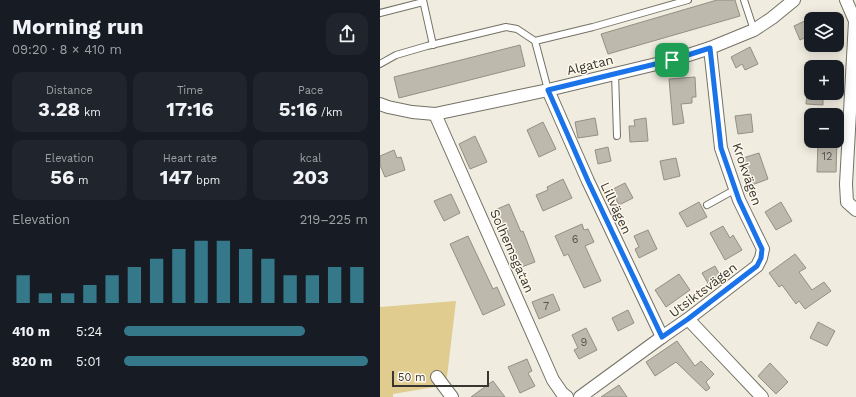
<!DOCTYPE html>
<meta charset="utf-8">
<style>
:root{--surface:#171b24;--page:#20242c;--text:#f1f3f6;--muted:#9ea1a6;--accent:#357889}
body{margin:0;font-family:"Work Sans",sans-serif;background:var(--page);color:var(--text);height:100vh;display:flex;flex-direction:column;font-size:15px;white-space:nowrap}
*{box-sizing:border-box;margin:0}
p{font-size:13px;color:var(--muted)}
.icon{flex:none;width:22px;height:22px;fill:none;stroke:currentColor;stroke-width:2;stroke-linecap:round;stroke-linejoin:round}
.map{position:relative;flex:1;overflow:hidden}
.details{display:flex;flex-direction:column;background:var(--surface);width:380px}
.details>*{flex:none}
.buttons{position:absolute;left:424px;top:12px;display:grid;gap:8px}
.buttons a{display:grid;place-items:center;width:40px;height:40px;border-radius:8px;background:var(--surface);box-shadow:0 2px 10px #0003;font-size:20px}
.scale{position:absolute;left:12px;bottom:10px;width:97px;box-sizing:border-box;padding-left:4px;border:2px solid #373631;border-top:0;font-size:11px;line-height:14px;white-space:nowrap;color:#373631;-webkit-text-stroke:3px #fef9ec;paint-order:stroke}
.pin{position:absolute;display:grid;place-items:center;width:34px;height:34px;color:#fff;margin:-17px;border-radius:8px;box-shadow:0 2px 6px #0006}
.round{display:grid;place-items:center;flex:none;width:42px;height:42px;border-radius:12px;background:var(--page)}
.summary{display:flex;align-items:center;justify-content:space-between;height:68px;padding:0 12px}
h1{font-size:22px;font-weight:700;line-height:30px}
.stats{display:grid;grid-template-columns:repeat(3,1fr);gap:6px;height:68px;padding:4px 12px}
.stats div{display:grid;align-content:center;border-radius:10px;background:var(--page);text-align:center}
.stats b{font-size:20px;font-weight:700}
.stats small{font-size:11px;font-weight:400}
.stats p{font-size:11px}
.chart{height:112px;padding:8px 12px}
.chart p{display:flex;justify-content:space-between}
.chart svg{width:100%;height:72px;margin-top:4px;stroke:var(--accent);stroke-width:6}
ul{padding:0 12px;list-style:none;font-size:13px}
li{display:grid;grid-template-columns:64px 48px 1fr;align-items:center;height:30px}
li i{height:10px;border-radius:5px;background:var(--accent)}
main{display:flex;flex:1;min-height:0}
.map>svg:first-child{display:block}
.green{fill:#dfcc8e}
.building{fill:#bdb9ac;stroke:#939084}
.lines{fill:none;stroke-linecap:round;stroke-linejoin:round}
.service-casing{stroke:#747165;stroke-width:8}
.minor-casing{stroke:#747165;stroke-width:14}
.service{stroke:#fff;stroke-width:6}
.minor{stroke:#fff;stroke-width:12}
.route-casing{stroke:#fff;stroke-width:8}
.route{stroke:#1a73e8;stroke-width:5}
.labels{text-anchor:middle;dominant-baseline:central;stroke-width:3;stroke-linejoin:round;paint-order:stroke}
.number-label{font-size:11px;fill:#585750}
.street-label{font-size:13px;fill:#373631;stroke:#fef9ec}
</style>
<main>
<section class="details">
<div class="summary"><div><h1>Morning run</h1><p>09:20 · 8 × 410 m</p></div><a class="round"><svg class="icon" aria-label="share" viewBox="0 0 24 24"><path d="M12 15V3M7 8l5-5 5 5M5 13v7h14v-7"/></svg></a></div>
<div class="stats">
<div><p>Distance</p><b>3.28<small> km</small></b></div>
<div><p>Time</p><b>17:16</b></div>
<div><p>Pace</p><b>5:16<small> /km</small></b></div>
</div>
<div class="stats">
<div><p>Elevation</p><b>56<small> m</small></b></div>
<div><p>Heart rate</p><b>147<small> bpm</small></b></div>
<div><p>kcal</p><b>203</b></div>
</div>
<div class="chart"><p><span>Elevation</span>219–225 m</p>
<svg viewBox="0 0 160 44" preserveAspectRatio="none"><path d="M5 44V27M15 44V38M25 44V38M35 44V33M45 44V27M55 44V22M65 44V17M75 44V11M85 44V6M95 44V6M105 44V11M115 44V17M125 44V27M135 44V27M145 44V22M155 44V22"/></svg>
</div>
<ul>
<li><b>410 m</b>5:24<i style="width:74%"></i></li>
<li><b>820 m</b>5:01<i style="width:100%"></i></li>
</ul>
</section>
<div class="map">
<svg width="476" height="397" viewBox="0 0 476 397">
<rect width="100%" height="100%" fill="#f0ecdf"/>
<path class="green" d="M76,301L66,385L13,394V397H0V307Z"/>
<g class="building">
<path d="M337,0H355L360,16L228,54L221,34Z"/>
<path d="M431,18V35L420,40L414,26Z"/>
<path d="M140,45L145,66L19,98L14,77Z"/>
<path d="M370,47L378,64L365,70L362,64L356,68L351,57Z"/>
<path d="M315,77L316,97H312V103L301,104L304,123L293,125L289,79Z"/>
<path d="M427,93H443V105L426,104Z"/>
<path d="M371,114L373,132L358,134L355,116Z"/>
<path d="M215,118L218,135L198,138L195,122Z"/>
<path d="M266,118L268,141L250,142L249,126H255L254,120Z"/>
<path d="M163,122L176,149L159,157L147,130Z"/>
<path d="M95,136L107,162L90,169L79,144Z"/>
<path d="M438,141H457L456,172H437Z"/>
<path d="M228,147L231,161L218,164L215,150Z"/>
<path d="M14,150L17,158L21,157L25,170L5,177L0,165V156Z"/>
<path d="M379,153L388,179L372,185L363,158Z"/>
<path d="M296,158L300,176L284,180L280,161Z"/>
<path d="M183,179L192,198L163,211L156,195L168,190L167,187Z"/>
<path d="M245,183L253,198L239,205L231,190Z"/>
<path d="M71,194L80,213L64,221L54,201Z"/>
<path d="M319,202L327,217L307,227L299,213Z"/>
<path d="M401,202L412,221L396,230L385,212Z"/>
<path d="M129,204L141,232L143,231L155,262L136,269L127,246L132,244L125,225L118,228L110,212Z"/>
<path d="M202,224L204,230L208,229L214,242L205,246L221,281L204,288L188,254L184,256L175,236Z"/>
<path d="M343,226L350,238L353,235L362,250L345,260L330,233Z"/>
<path d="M268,230L277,249L259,258L255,249L259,247L254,236Z"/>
<path d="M88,236L113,289L117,287L125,305L103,315L70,244Z"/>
<path d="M415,254L426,268L419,272L432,290L444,282L451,291L425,309L419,301L416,304L402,285L399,287L389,273Z"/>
<path d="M335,266L342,279L329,285L322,273Z"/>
<path d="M299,274L310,290L286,307L275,290Z"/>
<path d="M173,294L180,310L159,319L152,302Z"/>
<path d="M248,310L254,323L238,331L232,318Z"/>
<path d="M438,322L455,331L447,346L430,338Z"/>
<path d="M206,328L217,350L199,359L194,350L198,348L192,335Z"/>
<path d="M297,341L315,366L321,361L334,374L326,382L330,388L326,391L296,362L275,376L266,362Z"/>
<path d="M147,359L152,371L148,373L155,386L140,393L128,367Z"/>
<path d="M390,363L408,382L396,394L378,376Z"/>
<path d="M113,381L125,397H91Z"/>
<path d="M239,385L247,397H221Z"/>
</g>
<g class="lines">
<defs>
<g id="service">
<path d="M43,0L53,45"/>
<path d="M364,0L374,30"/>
<path d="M0,13L43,2"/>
<path d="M0,64L16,55L47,46L126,27L137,29L155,41"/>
<path d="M235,73L237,136"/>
<path d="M168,90L155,41L213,27L308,0"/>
<path d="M327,205L356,189"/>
</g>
<g id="minor">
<path d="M466,0L475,21L466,184L467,202L476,210"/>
<path d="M168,90L208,181L282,337"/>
<path d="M0,104L8,107L32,112L55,114L168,90L293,60L330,48L374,30L392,18L414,0"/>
<path d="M55,114L173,380L182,393L187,397"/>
<path d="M308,319L382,397"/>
<path d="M57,377L72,397"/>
<path d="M200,397L282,337L308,319L377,266L381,258L383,249L359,200L341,148L330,48"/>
</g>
</defs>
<use href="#service" class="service-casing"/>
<use href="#minor" class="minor-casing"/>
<use href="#service" class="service"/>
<use href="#minor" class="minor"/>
</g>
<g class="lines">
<defs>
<path id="route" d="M330,48L341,148L359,200L382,249L381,258L377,266L308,319L282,337L208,181L168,90L292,60Z"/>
</defs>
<use href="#route" class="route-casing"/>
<use href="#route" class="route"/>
</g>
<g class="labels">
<g class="number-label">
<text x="447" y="156">12</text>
<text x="195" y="239">6</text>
<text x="166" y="306">7</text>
<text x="204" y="342">9</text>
</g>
<g class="street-label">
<text transform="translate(210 65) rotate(-14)">Algatan</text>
<text transform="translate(367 174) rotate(71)">Krokvägen</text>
<text transform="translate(236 208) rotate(65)">Lillvägen</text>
<text transform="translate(132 251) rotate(66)">Solhemsgatan</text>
<text transform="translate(323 290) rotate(-37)">Utsiktsvägen</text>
</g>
</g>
</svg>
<div class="buttons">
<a><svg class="icon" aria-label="layers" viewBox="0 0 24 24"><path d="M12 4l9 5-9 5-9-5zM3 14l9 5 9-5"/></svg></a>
<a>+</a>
<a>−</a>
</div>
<div class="scale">50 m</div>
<div class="pin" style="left:292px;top:60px;background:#1e9e55"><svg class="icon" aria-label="arrive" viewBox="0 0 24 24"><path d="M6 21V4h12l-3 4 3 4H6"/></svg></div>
</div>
</main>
